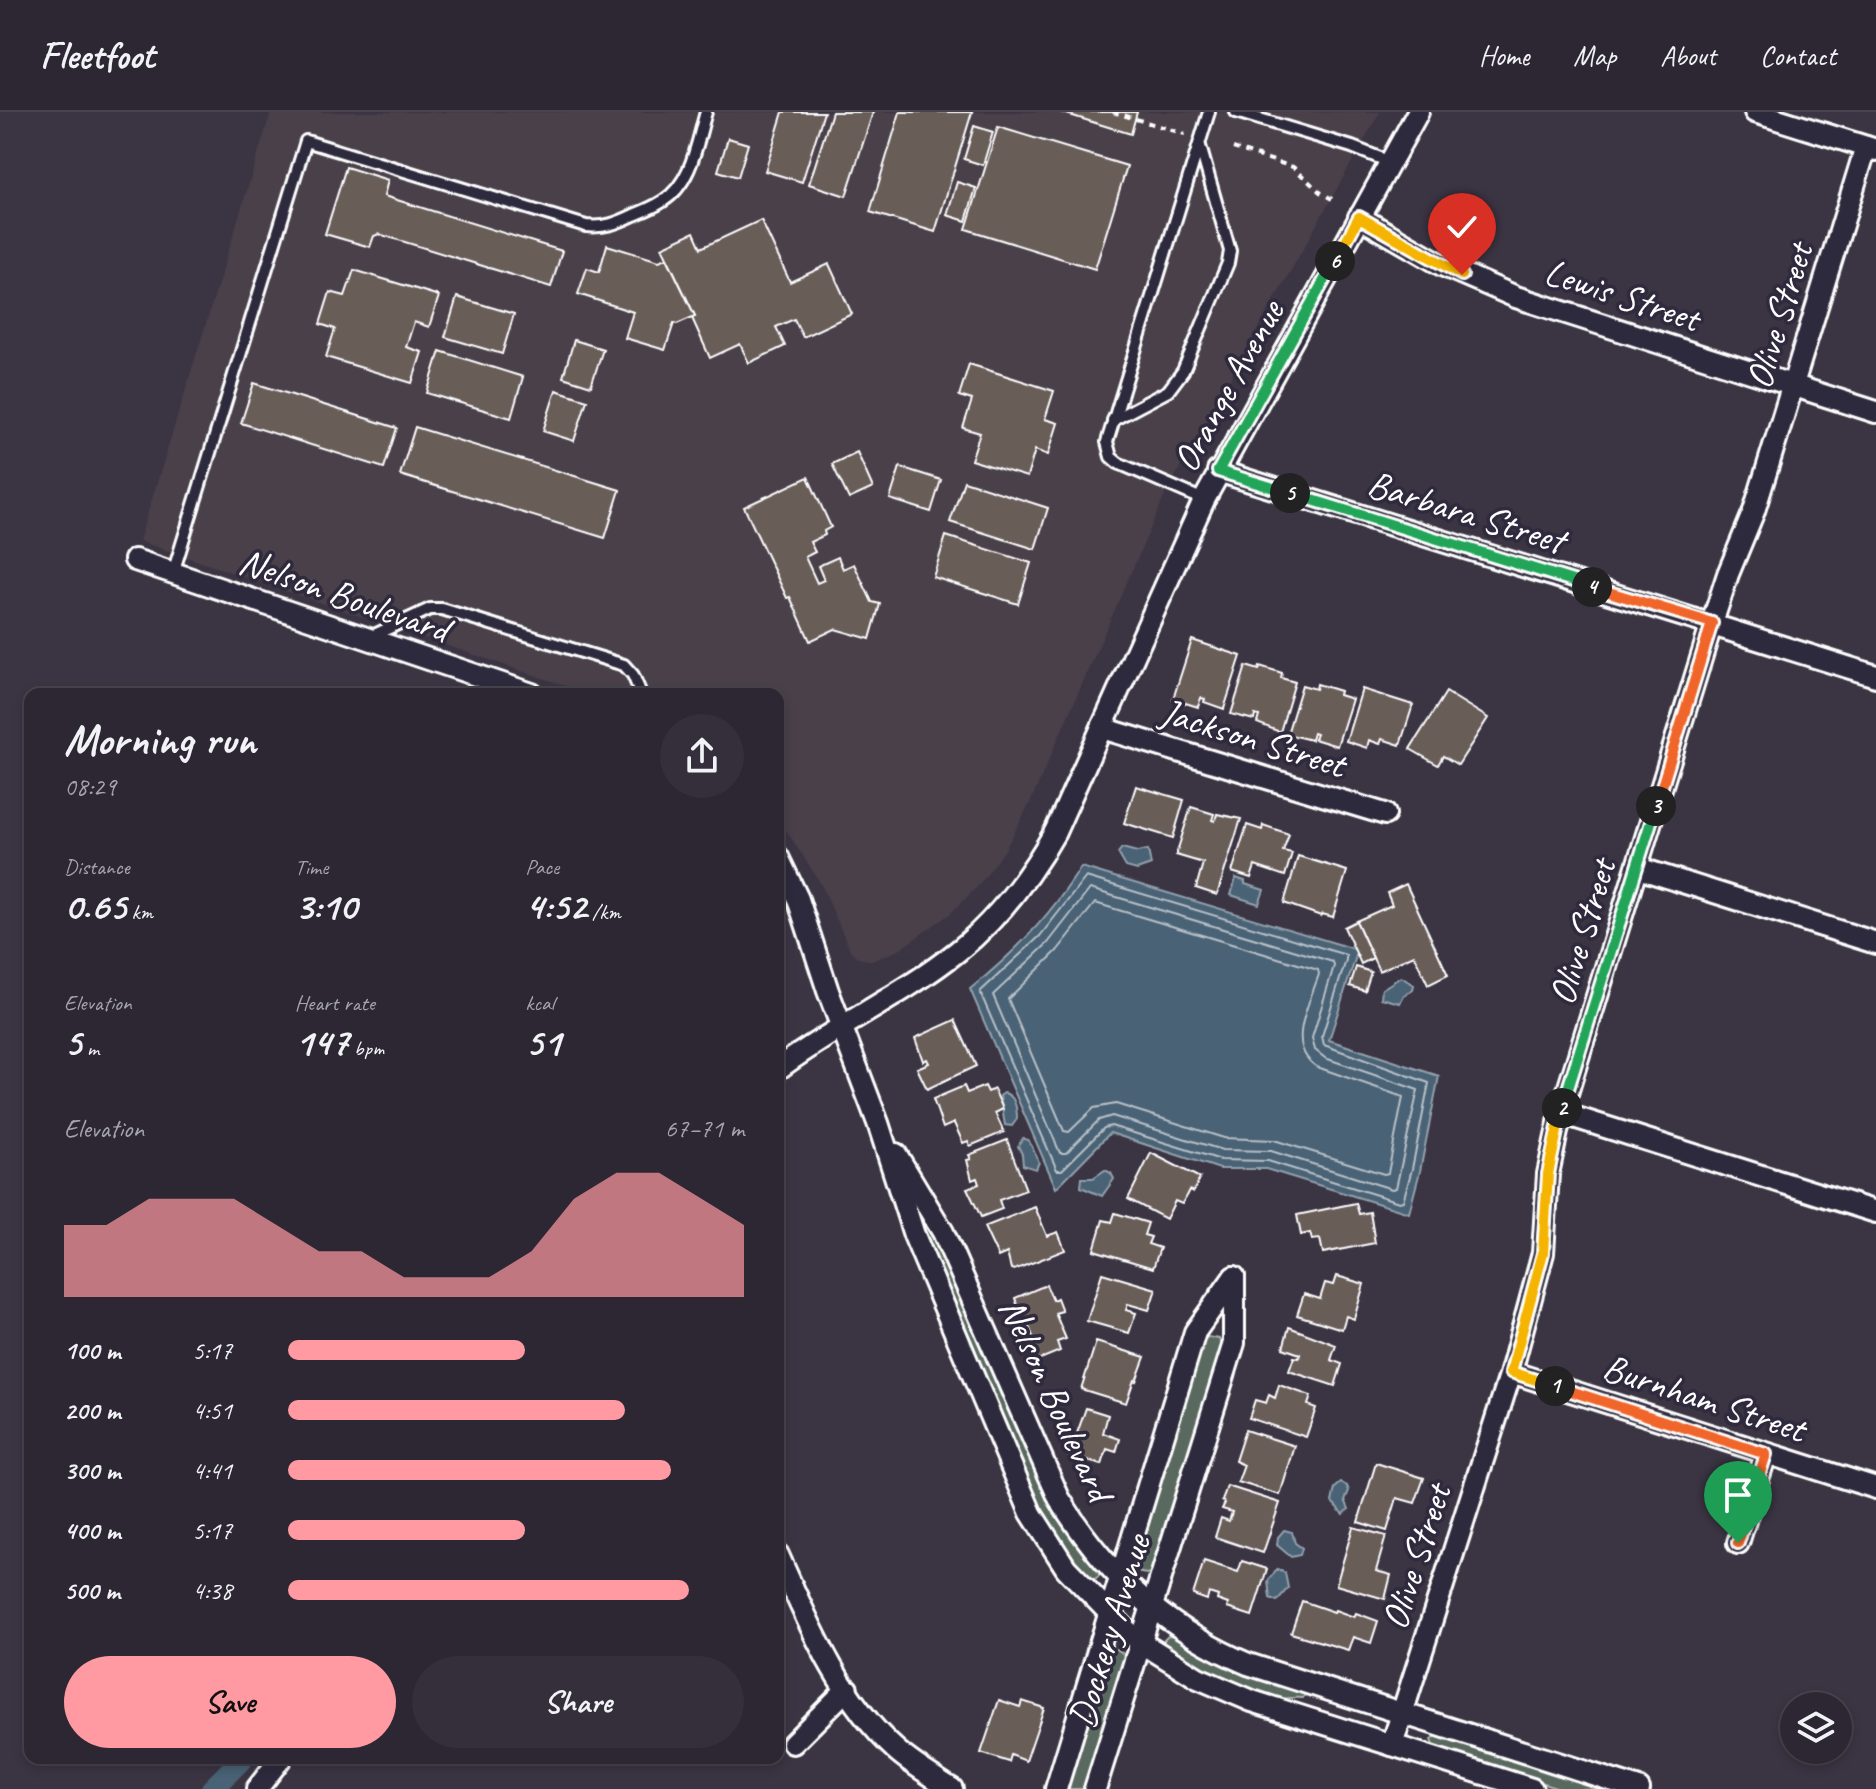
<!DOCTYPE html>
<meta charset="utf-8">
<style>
:root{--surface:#2c2732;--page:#342f3a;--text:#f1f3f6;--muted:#a6a5ac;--line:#48444d;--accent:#ff9aa2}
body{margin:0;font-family:Caveat,sans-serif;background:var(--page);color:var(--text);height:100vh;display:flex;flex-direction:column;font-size:30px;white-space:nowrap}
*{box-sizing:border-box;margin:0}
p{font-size:26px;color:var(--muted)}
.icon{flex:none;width:44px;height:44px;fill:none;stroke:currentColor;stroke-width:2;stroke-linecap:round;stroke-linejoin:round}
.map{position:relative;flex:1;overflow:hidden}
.details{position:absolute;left:24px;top:576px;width:760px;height:1076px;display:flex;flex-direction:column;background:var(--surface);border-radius:16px;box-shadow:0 4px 12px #0003,0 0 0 2px var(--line)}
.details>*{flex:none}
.controls{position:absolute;left:1780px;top:1580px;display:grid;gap:16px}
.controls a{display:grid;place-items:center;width:72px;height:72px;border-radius:50%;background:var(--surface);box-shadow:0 4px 12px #0003,0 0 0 2px var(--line);font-size:40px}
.pin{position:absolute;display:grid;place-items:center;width:68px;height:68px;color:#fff;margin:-82px -34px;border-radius:50% 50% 50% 0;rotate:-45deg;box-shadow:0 0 8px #0007}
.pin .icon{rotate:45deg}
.km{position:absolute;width:40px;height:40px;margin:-20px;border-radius:50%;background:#222;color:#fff;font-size:22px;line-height:40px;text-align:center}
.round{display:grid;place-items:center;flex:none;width:84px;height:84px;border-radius:42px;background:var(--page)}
.headline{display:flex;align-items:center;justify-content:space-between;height:136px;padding:0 40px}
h1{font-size:44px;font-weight:600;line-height:60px}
.stats{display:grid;grid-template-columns:repeat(3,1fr);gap:12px;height:136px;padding:8px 40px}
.stats div{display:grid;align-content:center}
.stats b{font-size:40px;font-weight:600}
.stats small{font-size:22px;font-weight:400}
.stats p{font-size:22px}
.chart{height:224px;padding:16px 40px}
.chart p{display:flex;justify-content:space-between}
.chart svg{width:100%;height:144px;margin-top:8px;fill:var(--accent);opacity:.7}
.primary-button{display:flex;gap:16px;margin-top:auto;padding:16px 40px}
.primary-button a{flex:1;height:92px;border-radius:48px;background:var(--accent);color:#111;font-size:32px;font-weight:600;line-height:92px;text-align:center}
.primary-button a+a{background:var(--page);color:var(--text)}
ul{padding:0 40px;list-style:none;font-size:26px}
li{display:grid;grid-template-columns:128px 96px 1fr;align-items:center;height:60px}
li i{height:20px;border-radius:10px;background:var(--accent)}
header{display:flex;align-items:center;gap:48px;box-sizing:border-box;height:112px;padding:0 40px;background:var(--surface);border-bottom:2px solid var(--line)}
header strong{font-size:38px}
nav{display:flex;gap:44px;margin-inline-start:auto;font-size:28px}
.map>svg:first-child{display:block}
.built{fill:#49404a}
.green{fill:#5a695f;stroke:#acb4af;stroke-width:2}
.water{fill:#4a6275;stroke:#92a1ac;stroke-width:2}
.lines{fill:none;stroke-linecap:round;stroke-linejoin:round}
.shore{stroke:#b7c0c8;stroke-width:2}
.canal{stroke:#4a6275;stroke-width:22}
.building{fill:#695d59;stroke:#fff;stroke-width:2}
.lane-casing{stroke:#fff;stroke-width:16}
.street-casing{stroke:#fff;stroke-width:26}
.path{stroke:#fff;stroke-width:4;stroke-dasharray:6 6;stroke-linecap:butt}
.lane{stroke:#2f2a3d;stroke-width:10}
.street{stroke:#2f2a3d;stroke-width:20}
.split-1-casing{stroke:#fff;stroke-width:16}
.split-2-casing{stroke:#fff;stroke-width:16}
.split-3-casing{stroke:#fff;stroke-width:16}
.split-4-casing{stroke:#fff;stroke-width:16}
.split-5-casing{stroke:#fff;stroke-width:16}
.split-6-casing{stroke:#fff;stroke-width:16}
.split-7-casing{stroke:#fff;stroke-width:16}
.split-1{stroke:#f0652b;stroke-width:10}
.split-2{stroke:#f5b400;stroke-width:10}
.split-3{stroke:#22a559;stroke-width:10}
.split-4{stroke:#f0652b;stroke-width:10}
.split-5{stroke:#22a559;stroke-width:10}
.split-6{stroke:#22a559;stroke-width:10}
.split-7{stroke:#f5b400;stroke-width:10}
.labels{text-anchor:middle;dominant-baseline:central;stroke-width:7;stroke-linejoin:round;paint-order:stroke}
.street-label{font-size:38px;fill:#fff;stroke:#2f2a3d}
</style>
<header>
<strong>Fleetfoot</strong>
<nav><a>Home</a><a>Map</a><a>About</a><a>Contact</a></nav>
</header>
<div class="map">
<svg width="1876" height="1677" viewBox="0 0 1876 1677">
<rect width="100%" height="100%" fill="#3b3443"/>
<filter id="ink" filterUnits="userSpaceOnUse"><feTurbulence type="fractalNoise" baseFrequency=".0125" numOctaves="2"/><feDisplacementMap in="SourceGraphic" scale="16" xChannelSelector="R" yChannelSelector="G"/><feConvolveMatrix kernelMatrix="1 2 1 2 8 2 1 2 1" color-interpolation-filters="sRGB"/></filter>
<g filter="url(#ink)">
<path class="built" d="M271,0H1380L1166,381L1030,691L1005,738L979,773L950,802L899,838L872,849L858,846L850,838L821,772L778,706V582H590L139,429Z"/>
<g class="green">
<path d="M905,1078L936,1127L1051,1393L1070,1424L1099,1458V1464L1092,1469L1078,1458L1040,1402Z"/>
<path d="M1207,1225L1219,1227L1224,1238L1156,1457L1147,1462L1141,1461L1134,1453L1202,1229Z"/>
<path d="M1168,1524L1174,1525L1235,1557L1305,1581L1303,1586C1295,1585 1287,1587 1278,1586C1241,1584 1195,1554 1164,1535V1528Z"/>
<path d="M1117,1537L1126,1544L1088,1677H1063L1106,1542Z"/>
<path d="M1438,1623L1609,1677H1562L1434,1636L1431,1628Z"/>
</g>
<g class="water">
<path d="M1122,736L1137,740L1148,738L1151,753L1137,758L1126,755L1118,741Z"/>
<path d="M1081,755L1358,838L1329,928L1439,964L1420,1059L1409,1101L1266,1057H1220L1110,1021L1056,1076L970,877C1014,842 1051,803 1081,755Z"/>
<path d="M1236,766L1245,769V772L1264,778L1259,792L1231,783Z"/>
<path d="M1401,865L1414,873L1413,878L1404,883L1400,891L1381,886L1382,877Z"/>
<path d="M1004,981C1015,983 1017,997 1017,1007L1012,1014L1005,1013L1000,984Z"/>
<path d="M1023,1026L1029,1029L1039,1050L1036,1057L1023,1053L1022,1042L1018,1034Z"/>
<path d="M1105,1058L1111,1061L1114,1067L1102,1084L1081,1075L1082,1066H1093Z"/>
<path d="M1341,1371L1347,1374L1349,1379L1345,1388L1349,1397L1343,1402L1332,1390L1335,1376Z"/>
<path d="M1284,1418L1292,1420L1295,1431L1302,1436L1300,1443L1291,1445L1277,1433L1278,1425Z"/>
<path d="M1277,1457L1285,1461L1288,1476L1277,1489L1270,1486L1268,1469Z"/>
</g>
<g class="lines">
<g class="shore">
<path d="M1086,765L1346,843V848L1322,924L1324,933L1429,971L1412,1057L1403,1089L1399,1090L1268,1049L1221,1048L1111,1014L1104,1016L1062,1058H1057L980,880L1040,824Z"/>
<path d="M1090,777L1333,850L1334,854L1312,926L1315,938L1325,946L1418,978L1396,1076L1392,1077L1271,1039L1222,1038L1112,1004L1099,1008L1066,1041H1060L993,883L1048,831Z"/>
<path d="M1095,791L1318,858L1319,862C1310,891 1284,934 1317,955L1403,985L1388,1061L1384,1062L1274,1028L1224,1026L1116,992L1094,996L1069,1020L1064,1019L1008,887L1057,839Z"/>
</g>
<path class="canal" d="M212,1677L243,1646"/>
</g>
<g class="building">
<path d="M783,0H824L802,70L765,59Z"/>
<path d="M832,0H873L846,84L809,72Z"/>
<path d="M900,0H972L935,120L870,100Z"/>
<path d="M1060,0H1137L1131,22Z"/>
<path d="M974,14L993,20L983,53L964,47Z"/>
<path d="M998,15L1127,54L1095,157L966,117Z"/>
<path d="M728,26L748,32L738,65L718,59Z"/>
<path d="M346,55L388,68L384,84L562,139L551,175L379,122L374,124L370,135L325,122Z"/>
<path d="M957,70L976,76L966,109L947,103Z"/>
<path d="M761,108L790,170L829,152L852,202L803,225L794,207L776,215L785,234L749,251L740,232L710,246L692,206L695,204L662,135L694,120L701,136Z"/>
<path d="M607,133L659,149L667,146L695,204L677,212L674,211L665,238L625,226L633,200L578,182L587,156L599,160Z"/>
<path d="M354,158L439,184L429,215L414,210L406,235L422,240L412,271L326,245L335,217L320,212L330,180L345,184Z"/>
<path d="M457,185L514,202L502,242L445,225Z"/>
<path d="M574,228L603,237L591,274L563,265Z"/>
<path d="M440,239L523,265L511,306L427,281Z"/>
<path d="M969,252L1054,279L1045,307L1058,311L1048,343L1035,338L1027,365L971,348L980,321L963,316L972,288L959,284Z"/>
<path d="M254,271L397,316L384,356L241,311Z"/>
<path d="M556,278L587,288L574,329L543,319Z"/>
<path d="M415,315L620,378L605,426L400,363Z"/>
<path d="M857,340L873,376L849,387L832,352Z"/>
<path d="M900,355L941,368L931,400L890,387Z"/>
<path d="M808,365L831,415L824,419L825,423L810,430L815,440L805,445L817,471L824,468L818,454L838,445L843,457L854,452L872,490L880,492L870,527L835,517L810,529L790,485L787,486L744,395Z"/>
<path d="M964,369L1048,396L1035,437L950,410Z"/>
<path d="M946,424L1031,451L1018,492L933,465Z"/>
<path d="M1192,528L1241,544L1224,597L1204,590L1205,587L1201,586L1198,595L1173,587Z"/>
<path d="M1246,554L1259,558L1260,554L1282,561L1281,566L1295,570L1280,620L1257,611L1259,604L1255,603L1254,608L1231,602Z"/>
<path d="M1317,572L1340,579L1339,583L1352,587L1337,634L1314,627L1316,622L1313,621L1311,628L1287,622L1302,573L1316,577Z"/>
<path d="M1362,577L1413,593L1400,633L1382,627L1380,632L1369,628L1367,636L1346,629Z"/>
<path d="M1446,580L1488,606L1458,653L1443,644L1438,653L1410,637Z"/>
<path d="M1136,674L1184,688L1173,726L1124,711Z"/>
<path d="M1191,695L1214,702L1212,708L1215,709L1217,702L1241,707L1217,783L1196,776L1203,751L1176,743Z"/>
<path d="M1247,713L1262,718L1263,713L1289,722L1283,739L1292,741L1285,764L1255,754L1251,766L1232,760Z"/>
<path d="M1298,744L1347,759L1333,805L1322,802L1321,804L1284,791Z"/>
<path d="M1406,772L1448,863L1428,873L1414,843L1379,859L1356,809L1392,793L1387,781Z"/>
<path d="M1356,809L1373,846L1361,852L1344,815Z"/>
<path d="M1356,855L1371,860L1365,879L1350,874Z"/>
<path d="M955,908L976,954L927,977L917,956L929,951L927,947L923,949L915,926Z"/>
<path d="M964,974L967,981L985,974L988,980L994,977L1003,997L995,1001L1004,1020L970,1034L968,1029L963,1031L954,1011L943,1016L933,987Z"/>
<path d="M1007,1028L1026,1078L999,1088L1002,1097L981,1105L967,1076L979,1072L977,1066L972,1068L967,1048L971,1047L969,1043Z"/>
<path d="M1151,1041L1200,1066L1193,1080L1189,1078L1182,1092L1175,1089L1166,1107L1128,1087Z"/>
<path d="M1356,1091L1359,1102L1370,1100L1375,1131L1323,1141L1320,1127L1312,1128L1310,1121L1301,1123L1297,1103Z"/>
<path d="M1035,1095L1047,1124L1058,1120L1065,1138L1014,1158L1011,1157L1007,1141L998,1145L984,1115Z"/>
<path d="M1115,1101L1148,1111L1144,1123L1151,1125L1148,1132L1160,1136L1153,1156L1094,1138L1103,1108L1112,1110Z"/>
<path d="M1102,1161L1156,1177L1149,1198L1128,1192L1126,1198L1136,1201L1129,1221L1087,1209Z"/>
<path d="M1337,1164L1364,1172L1354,1207L1346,1204L1342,1217L1297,1203L1304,1182L1320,1187L1325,1171L1334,1173Z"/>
<path d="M1046,1173L1053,1188L1057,1186L1062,1199L1055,1201L1066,1227L1057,1230L1060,1239L1038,1248L1030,1226L1033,1225L1029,1215L1025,1217L1015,1186Z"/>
<path d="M1289,1215L1336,1233L1331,1248L1342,1252L1335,1274L1289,1259L1294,1245L1299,1246L1300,1242L1283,1236Z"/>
<path d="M1096,1230L1145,1245L1136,1269L1134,1268L1126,1291L1081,1277Z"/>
<path d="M1279,1273L1311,1284L1308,1293L1316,1296L1306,1325L1249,1306L1255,1288L1266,1291L1269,1283L1275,1286Z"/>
<path d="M1086,1296L1108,1303L1103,1321L1120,1327L1116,1340L1107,1337L1102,1353L1069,1344Z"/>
<path d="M1245,1318L1295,1334L1280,1383L1238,1370L1244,1353L1235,1349Z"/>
<path d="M1376,1351L1424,1366L1415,1391L1397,1386L1387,1419L1358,1410Z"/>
<path d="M1227,1374L1280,1391L1263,1441L1215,1425L1221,1406L1229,1409L1232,1400L1222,1397L1225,1391L1222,1389Z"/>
<path d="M1353,1415L1386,1424L1376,1459L1391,1463L1385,1487L1336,1473Z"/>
<path d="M1204,1449L1238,1460L1242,1449L1267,1457L1252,1504L1227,1496L1228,1492L1217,1488L1218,1484L1209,1481L1207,1488L1193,1483Z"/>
<path d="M1302,1489L1334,1500L1335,1498L1354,1505L1356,1501L1378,1509L1371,1531L1353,1525L1348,1538L1291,1521Z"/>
<path d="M999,1588L1020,1595L1022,1589L1044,1596L1026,1649L1011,1643L1009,1650L981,1641Z"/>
</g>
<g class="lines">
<defs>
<g id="lane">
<path d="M1236,0L1352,35L1390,50"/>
<path d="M1113,308L1168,279L1183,259L1228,151L1230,139L1200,34"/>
<path d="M1204,388L1118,351L1111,345L1107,330L1209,0"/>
<path d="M173,461L306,29L586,114C605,116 617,111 634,103C644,99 654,95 663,89C692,71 697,30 706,0"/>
<path d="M370,525L430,497H442L624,553L633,563L641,582"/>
</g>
<g id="street">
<path d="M1755,0L1876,38"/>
<path d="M1359,105L1442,153L1516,185L1876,300"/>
<path d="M1218,359L1876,564"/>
<path d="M135,448L532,582"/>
<path d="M1102,616L1385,702"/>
<path d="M778,745L798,787L828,879L878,1011L914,1123L1031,1401L1066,1456L1125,1517L1142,1531L1198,1566L1252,1589L1532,1677"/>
<path d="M1638,756L1876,831"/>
<path d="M778,957C835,914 902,884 958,839C999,806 1029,766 1055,720L1204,388L1418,0"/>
<path d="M1561,1001L1876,1100"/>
<path d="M896,1042L943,1120L1059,1386C1104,1461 1167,1518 1248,1552L1639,1677"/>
<path d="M1511,1260L1876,1376"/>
<path d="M1738,1431L1766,1342"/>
<path d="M778,1443C808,1510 840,1588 896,1638C913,1653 933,1665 952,1677"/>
<path d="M793,1631L847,1577"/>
<path d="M1392,1633L1511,1260L1543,1141L1548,1062L1561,1001L1712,511L1728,462L1754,399L1866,35"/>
<path d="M257,1677L281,1646"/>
<path d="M1056,1677L1195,1220L1234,1165"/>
<path d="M1095,1677L1234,1231V1165"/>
</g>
</defs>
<use href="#lane" class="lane-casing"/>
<use href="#street" class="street-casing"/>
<g class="path">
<path d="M1113,0L1185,22"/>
<path d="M1233,36L1293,55L1320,80L1332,87"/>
</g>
<use href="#lane" class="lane"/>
<use href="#street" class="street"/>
</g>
</g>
<g class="lines" filter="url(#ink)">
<defs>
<path id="split-1" d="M1555,1274L1766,1342L1738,1431"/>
<path id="split-2" d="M1555,1274L1511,1260L1543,1141L1548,1062L1562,996"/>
<path id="split-3" d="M1562,996L1656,694"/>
<path id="split-4" d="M1592,475L1712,511L1656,694"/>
<path id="split-5" d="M1290,381L1592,475"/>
<path id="split-6" d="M1290,381L1218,359L1335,149"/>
<path id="split-7" d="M1335,149L1359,105L1462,163"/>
</defs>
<use href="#split-1" class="split-1-casing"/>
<use href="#split-2" class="split-2-casing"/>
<use href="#split-3" class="split-3-casing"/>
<use href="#split-4" class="split-4-casing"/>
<use href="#split-5" class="split-5-casing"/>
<use href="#split-6" class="split-6-casing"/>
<use href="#split-7" class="split-7-casing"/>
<use href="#split-1" class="split-1"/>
<use href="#split-2" class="split-2"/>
<use href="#split-3" class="split-3"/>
<use href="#split-4" class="split-4"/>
<use href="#split-5" class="split-5"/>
<use href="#split-6" class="split-6"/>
<use href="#split-7" class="split-7"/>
</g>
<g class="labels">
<g class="street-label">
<text transform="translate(1622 183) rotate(18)">Lewis Street</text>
<text transform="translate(1779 204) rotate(-73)">Olive Street</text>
<text transform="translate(1228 274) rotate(-61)">Orange Avenue</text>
<text transform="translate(1466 400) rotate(17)">Barbara Street</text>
<text transform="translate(344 483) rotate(19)">Nelson Boulevard</text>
<text transform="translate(1253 626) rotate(17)">Jackson Street</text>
<text transform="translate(1582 820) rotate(-73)">Olive Street</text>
<text transform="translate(1704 1286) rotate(18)">Burnham Street</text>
<text transform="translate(1056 1287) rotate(65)">Nelson Boulevard</text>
<text transform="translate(1416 1445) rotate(-72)">Olive Street</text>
<text transform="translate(1109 1519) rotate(-73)">Dockery Avenue</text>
</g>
</g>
</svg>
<div class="controls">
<a><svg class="icon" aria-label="layers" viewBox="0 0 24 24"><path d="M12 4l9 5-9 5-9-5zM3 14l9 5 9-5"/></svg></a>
</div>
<div class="pin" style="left:1738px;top:1431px;background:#1e9e55"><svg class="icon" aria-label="arrive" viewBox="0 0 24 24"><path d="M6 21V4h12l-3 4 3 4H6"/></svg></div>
<div class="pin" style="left:1462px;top:163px;background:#d93025"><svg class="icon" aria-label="check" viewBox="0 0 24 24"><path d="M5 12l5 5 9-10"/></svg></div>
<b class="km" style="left:1555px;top:1274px">1</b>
<b class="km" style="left:1562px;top:996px">2</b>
<b class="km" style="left:1656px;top:694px">3</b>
<b class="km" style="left:1592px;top:475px">4</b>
<b class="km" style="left:1290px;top:381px">5</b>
<b class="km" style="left:1335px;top:149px">6</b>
<section class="details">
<div class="headline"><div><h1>Morning run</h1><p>08:29</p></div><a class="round"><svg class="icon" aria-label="share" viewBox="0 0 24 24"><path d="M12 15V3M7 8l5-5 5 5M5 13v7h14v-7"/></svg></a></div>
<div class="stats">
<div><p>Distance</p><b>0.65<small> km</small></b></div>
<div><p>Time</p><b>3:10</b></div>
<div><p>Pace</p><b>4:52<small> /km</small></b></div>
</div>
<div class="stats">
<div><p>Elevation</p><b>5<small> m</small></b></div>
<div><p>Heart rate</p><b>147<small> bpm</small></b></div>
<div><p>kcal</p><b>51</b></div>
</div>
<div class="chart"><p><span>Elevation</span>67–71 m</p>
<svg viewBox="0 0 160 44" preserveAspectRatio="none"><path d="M0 44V22L10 22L20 14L30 14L40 14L50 22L60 30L70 30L80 38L90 38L100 38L110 30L120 14L130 6L140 6L150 14L160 22V44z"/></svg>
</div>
<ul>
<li><b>100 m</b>5:17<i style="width:52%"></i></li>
<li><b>200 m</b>4:51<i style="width:74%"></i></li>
<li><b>300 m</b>4:41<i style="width:84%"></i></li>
<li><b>400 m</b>5:17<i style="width:52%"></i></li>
<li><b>500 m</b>4:38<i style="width:88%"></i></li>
</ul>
<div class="primary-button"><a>Save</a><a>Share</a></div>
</section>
</div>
